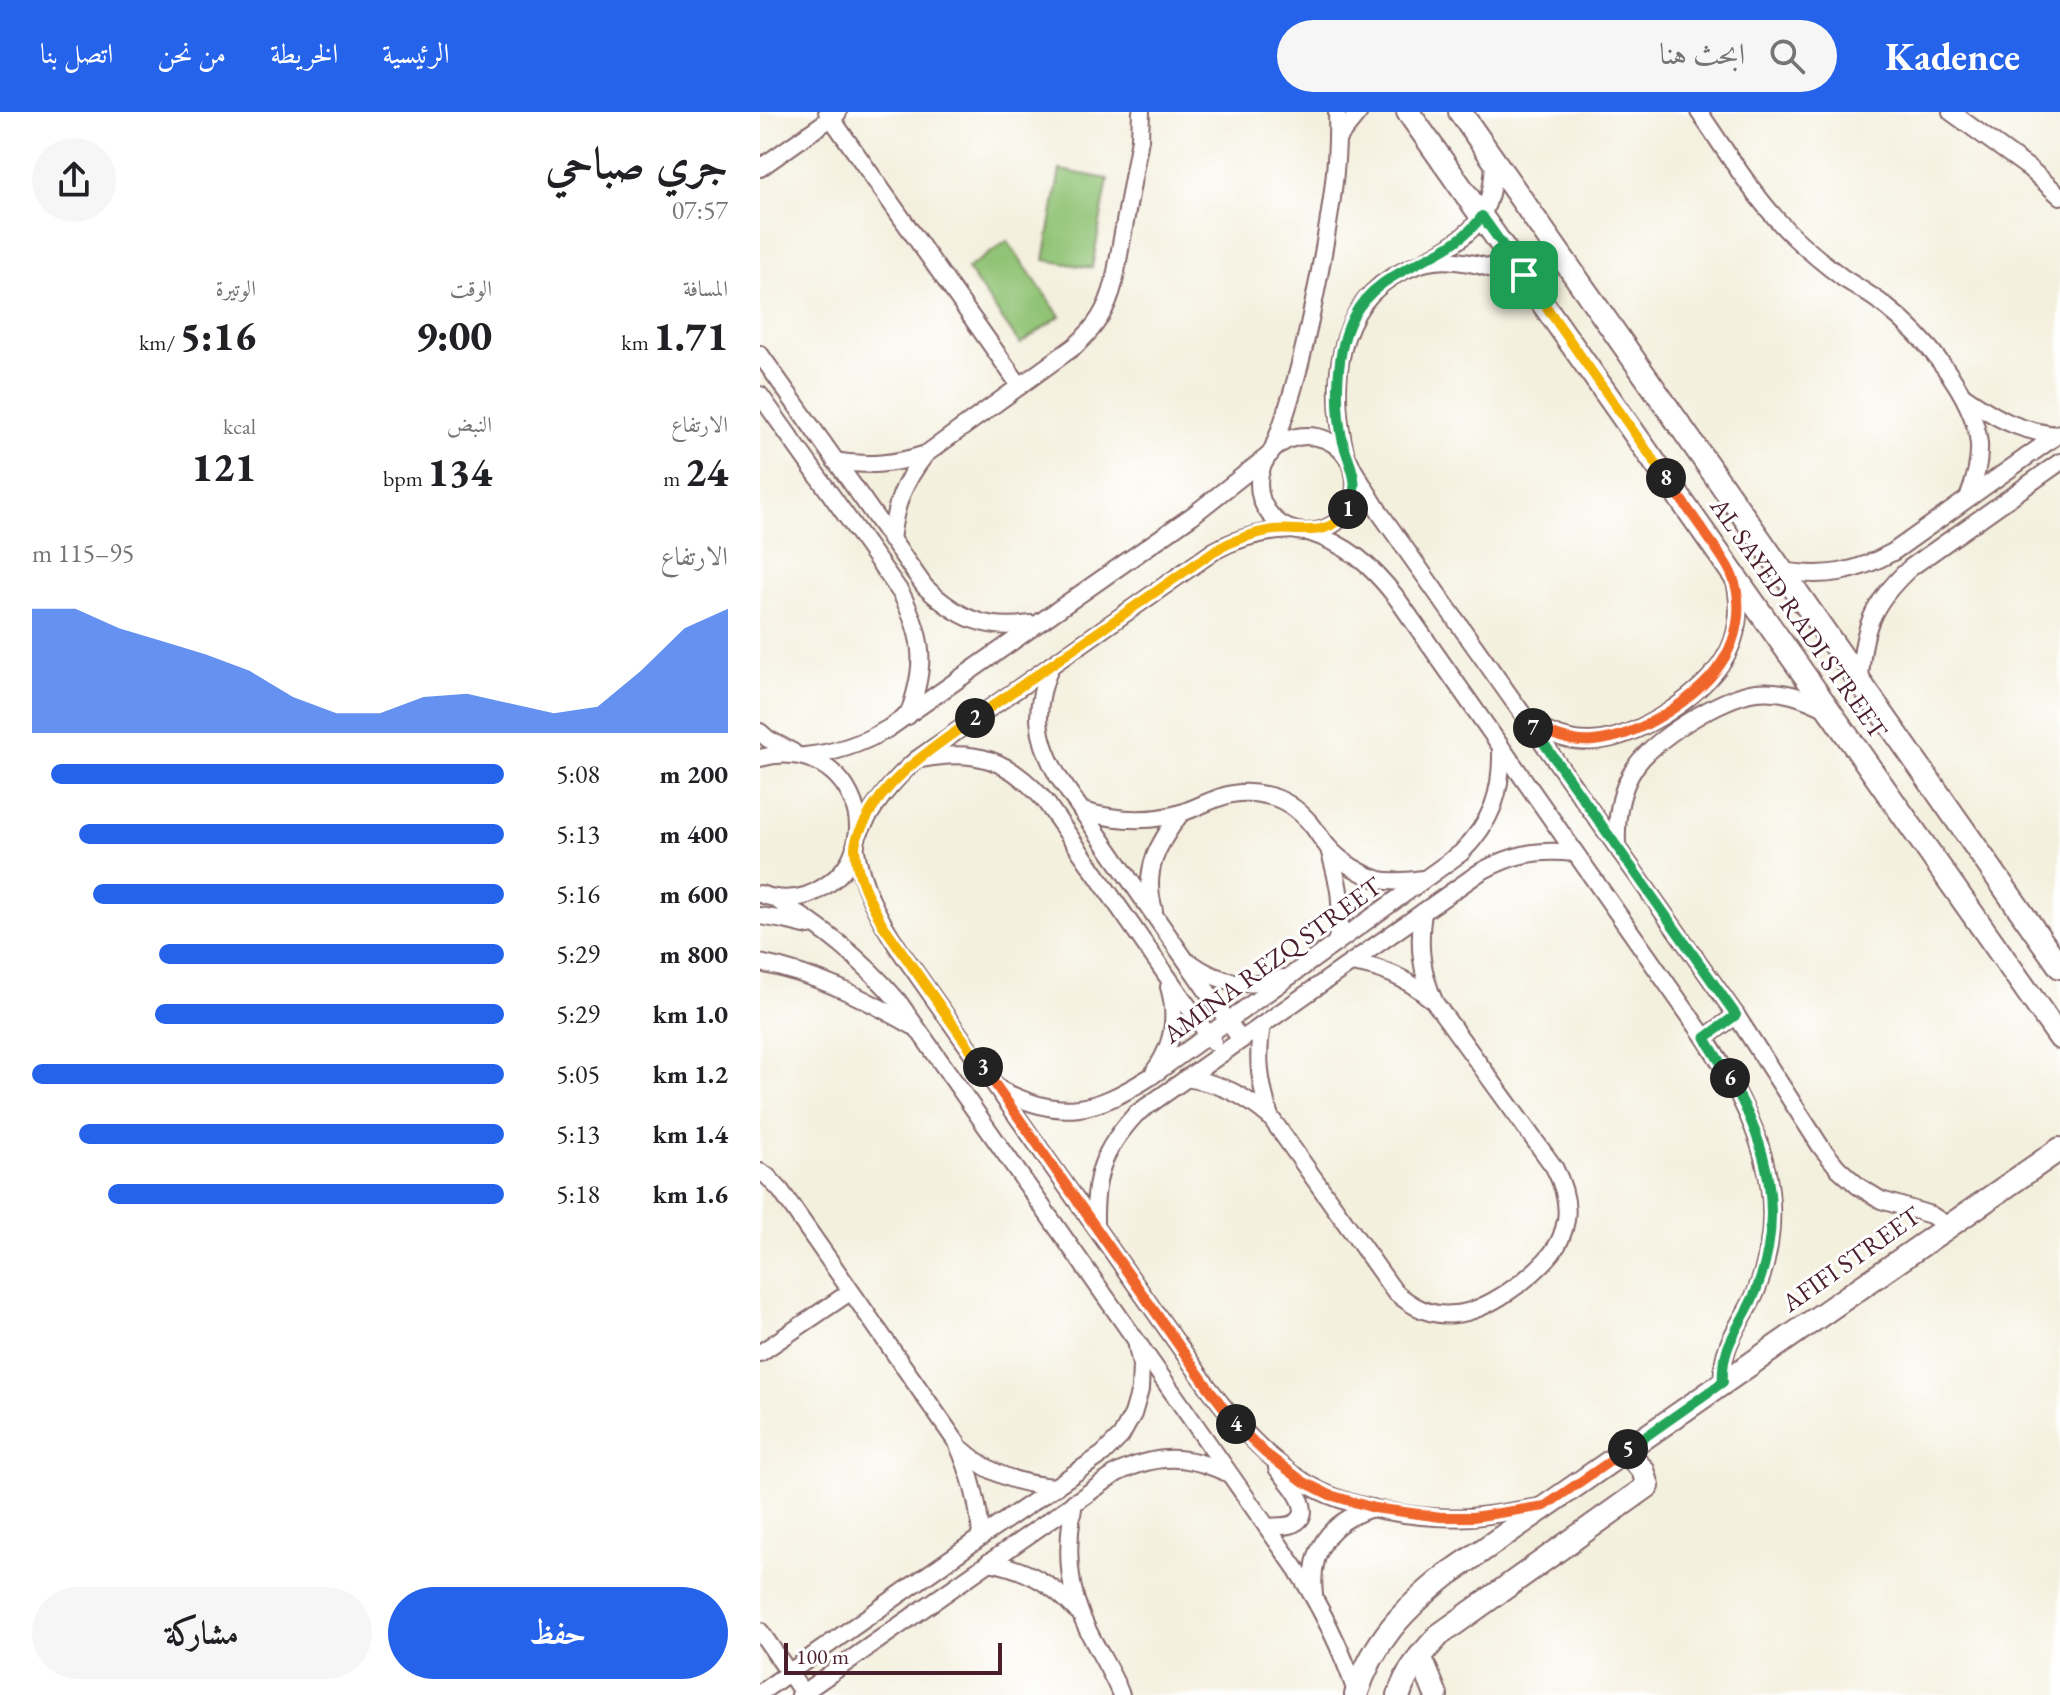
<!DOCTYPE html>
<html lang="ar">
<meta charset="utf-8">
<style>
:root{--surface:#fff;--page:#f6f6f6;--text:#202124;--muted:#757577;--accent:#2563eb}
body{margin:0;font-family:"EB Garamond",Amiri,serif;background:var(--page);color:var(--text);direction:rtl;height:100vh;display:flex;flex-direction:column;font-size:30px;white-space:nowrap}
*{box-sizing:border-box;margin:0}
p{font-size:26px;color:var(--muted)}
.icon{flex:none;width:44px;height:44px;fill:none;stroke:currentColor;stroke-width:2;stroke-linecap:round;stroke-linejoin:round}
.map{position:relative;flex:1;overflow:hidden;direction:ltr}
.drawer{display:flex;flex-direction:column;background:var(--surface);width:760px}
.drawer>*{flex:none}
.scale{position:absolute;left:24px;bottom:20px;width:218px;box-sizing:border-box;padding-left:8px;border:4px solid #4a1f2b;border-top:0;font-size:22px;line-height:28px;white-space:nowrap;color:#4a1f2b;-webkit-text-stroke:6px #fff;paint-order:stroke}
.pin{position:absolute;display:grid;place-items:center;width:68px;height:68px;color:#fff;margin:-34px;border-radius:16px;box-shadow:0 4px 12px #0006}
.km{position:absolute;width:40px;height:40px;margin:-20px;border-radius:50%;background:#222;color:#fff;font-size:22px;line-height:40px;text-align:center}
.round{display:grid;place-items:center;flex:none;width:84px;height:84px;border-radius:42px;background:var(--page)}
.overview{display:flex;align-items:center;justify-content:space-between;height:136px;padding:0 32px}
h1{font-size:44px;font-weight:800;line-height:60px}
.figures{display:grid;grid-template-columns:repeat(3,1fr);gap:12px;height:136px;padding:8px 32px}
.figures div{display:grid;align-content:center}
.figures b{font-size:40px;font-weight:800}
.figures small{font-size:22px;font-weight:400}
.figures p{font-size:22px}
.chart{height:224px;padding:16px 32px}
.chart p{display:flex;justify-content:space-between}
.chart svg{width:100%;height:144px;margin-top:8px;fill:var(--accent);opacity:.7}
.cta{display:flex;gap:16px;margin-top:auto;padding:16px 32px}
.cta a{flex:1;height:92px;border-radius:48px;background:var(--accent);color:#fff;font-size:32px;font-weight:800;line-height:92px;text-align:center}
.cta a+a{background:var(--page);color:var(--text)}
ul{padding:0 32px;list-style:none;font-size:26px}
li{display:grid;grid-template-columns:128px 96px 1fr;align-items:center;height:60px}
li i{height:20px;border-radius:10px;background:var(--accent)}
header{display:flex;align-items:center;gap:48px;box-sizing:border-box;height:112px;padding:0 40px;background:var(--accent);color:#fff}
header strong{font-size:38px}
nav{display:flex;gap:44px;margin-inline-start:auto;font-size:28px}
.search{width:560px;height:72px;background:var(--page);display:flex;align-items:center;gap:20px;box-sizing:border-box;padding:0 28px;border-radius:44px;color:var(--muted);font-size:30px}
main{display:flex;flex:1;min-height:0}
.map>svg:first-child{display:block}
.green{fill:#90c374;stroke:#6d7150;stroke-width:2}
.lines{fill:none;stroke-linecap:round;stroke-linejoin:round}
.minor-casing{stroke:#86686a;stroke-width:20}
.tertiary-casing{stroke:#86686a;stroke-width:26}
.minor{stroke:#fff;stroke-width:16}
.tertiary{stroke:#fff;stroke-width:22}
.split-1-casing{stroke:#fff;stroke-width:16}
.split-2-casing{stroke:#fff;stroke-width:16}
.split-3-casing{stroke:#fff;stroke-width:16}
.split-4-casing{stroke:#fff;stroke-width:16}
.split-5-casing{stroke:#fff;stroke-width:16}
.split-6-casing{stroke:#fff;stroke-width:16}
.split-7-casing{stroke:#fff;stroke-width:16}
.split-8-casing{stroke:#fff;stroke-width:16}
.split-9-casing{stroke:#fff;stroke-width:16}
.split-1{stroke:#22a559;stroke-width:10}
.split-2{stroke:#f5b400;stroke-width:10}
.split-3{stroke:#f5b400;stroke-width:10}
.split-4{stroke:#f0652b;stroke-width:10}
.split-5{stroke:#f0652b;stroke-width:10}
.split-6{stroke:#22a559;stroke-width:10}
.split-7{stroke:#22a559;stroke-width:10}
.split-8{stroke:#f0652b;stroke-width:10}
.split-9{stroke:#f5b400;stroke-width:10}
.labels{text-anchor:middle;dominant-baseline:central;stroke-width:6;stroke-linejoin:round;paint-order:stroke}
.street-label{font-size:26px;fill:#4a1f2b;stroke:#fff}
</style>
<header>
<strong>Kadence</strong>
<div class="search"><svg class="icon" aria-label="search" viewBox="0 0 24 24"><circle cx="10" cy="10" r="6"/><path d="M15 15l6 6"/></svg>ابحث هنا</div>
<nav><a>الرئيسية</a><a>الخريطة</a><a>من نحن</a><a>اتصل بنا</a></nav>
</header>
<main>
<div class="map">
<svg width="1300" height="1583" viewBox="0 0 1300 1583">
<rect width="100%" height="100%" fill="#fff"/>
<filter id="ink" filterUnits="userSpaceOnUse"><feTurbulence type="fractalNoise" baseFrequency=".0125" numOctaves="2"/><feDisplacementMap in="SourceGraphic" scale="16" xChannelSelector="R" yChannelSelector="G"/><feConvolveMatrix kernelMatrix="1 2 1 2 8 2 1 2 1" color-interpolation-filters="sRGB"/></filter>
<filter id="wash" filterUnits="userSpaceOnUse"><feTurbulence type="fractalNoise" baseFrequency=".006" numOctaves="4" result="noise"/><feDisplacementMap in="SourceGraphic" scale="32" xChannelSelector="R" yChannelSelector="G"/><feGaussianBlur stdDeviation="1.8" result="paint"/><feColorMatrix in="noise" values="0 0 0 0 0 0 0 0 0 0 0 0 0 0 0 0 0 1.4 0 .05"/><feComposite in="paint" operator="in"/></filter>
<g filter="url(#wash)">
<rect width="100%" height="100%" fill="#f4f0de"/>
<g class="green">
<path d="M300,58L348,67L332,156L284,148Z"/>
<path d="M247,129L300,204L260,232L207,157Z"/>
</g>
</g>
<g filter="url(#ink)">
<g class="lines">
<defs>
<g id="minor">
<path d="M67,0L260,274"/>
<path d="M939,0C969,43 997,91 1036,127C1051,141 1067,154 1083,166C1097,175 1111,183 1124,193C1163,223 1214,282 1219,332C1220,351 1215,369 1208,386"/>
<path d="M1191,0L1270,57L1300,84"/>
<path d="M578,26L599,0"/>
<path d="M0,56L78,1"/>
<path d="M669,146C716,121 733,102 734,48"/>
<path d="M0,242L165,475C198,506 226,519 271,512"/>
<path d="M0,283L141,481C165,528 166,555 148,604"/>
<path d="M1204,284C1236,306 1258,319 1297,323"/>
<circle cx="547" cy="372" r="48"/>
<path d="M511,341C535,283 547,225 559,164C569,109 579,56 577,0"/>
<path d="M586,344C570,278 573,192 643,159C660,151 676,146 696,149C723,152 749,160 769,178"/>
<path d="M75,349C108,355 135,352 166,342L315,234C336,215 347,198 354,171L380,27L381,0"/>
<path d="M593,357L620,401L976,903L1061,1035L1078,1056L1098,1074L1121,1088L1171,1103L1188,1114"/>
<path d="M548,420C588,433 610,452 636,485L945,926C996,1005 1034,1085 996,1180C982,1212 960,1232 963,1270"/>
<path d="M131,428C135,393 143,371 165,343"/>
<path d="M1022,459C1065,466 1095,461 1133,440L1300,321"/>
<path d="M291,553C273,596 275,625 299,666L481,928"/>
<path d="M1100,570C1102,518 1111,492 1150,456L1300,350"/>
<path d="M772,612C790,622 809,630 830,629C874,629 942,584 964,547C979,524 981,495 975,469"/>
<path d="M0,620L8,627L33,640"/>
<path d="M45,644C76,641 102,632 129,616L433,403L509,343"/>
<path d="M0,646C86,622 134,729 65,774C45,788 22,790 0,782"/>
<path d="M162,647C216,636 250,648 285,689L453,930"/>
<path d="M322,699C354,708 391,711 424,700C453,689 472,675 505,683C523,686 539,698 551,712C557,719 562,729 569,736C581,750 603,763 620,768C634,771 649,769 663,767"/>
<path d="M97,725C112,694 130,671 156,648L454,439C479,425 503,419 533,418"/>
<path d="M857,733C856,707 859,680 874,657C891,628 963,584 996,580C1022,577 1045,586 1067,597"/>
<path d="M95,734C102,775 116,802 139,837L448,1275C475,1311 505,1345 544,1370C586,1397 661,1408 710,1405C735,1403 759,1398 784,1394"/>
<path d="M569,737C579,772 585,796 576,831"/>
<path d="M15,787C64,817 100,845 138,889L535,1455C561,1495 581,1535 596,1580"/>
<path d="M394,798C382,758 398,732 421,701"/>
<path d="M0,804L24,808L49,814"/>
<path d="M0,851C58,863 102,885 153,914"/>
<path d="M431,851C458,871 490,877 522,866"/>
<path d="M591,851C622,855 647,866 671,887"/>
<path d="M502,913C496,948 500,971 510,1005"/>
<path d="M945,926L976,903"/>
<path d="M395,958C413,933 418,905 409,875"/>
<path d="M426,966C462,972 483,982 511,1006L634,1179C651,1194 670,1205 695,1202C726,1200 772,1166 792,1141C799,1132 804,1120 806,1108C809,1089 803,1072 794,1055L675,891C661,860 658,833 663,800"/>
<path d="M241,978C301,1009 335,1000 390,965L701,741C732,709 742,682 741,637"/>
<path d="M0,1060L7,1064L21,1079L197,1331C211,1362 219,1391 221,1425"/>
<path d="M335,1114C334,1064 342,1039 376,1002L720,760C753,742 777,737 814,741"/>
<path d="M0,1241L90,1180"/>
<path d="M203,1338C229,1362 260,1373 296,1375"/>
<path d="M314,1390C307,1428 306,1467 321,1503C332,1531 350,1555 361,1583"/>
<path d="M507,1415C515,1414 526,1415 533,1412C559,1400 527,1369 517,1356"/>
<path d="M229,1450C265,1457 292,1471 316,1498"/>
<path d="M554,1483C549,1438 569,1410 612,1396"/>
<path d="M0,1519L43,1581"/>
<path d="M0,1581L221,1425L343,1342L361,1324L373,1302L380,1278L381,1253L377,1234"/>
<path d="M40,1583L357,1361C397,1342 426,1342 467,1361"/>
</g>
<g id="tertiary">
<path d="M648,0L1300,926"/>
<path d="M700,0L1300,855"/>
<path d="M660,1544L676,1583"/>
<path d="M596,1583C613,1529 644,1497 687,1463L1300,1037"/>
<path d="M639,1583C646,1559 663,1541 679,1523L888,1374L883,1358L865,1339"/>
</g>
</defs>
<use href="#minor" class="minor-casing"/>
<use href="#tertiary" class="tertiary-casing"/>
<use href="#minor" class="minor"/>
<use href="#tertiary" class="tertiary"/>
</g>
</g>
<g class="lines" filter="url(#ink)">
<defs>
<path id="split-1" d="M588,397C603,367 588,354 582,326C575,291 576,237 593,205C620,152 689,151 722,104L764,163"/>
<path id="split-2" d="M215,606L454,439C472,429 492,421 513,418C544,415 567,428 588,397"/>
<path id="split-3" d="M215,606C172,637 127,664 103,713C99,720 95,728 95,736C96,764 110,789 123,813L223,955"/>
<path id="split-4" d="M223,955L448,1275L476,1312"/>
<path id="split-5" d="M476,1312L505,1341L544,1370L570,1383L614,1396L681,1405H713L785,1394L868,1337"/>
<path id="split-6" d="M868,1337L963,1270C960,1234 983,1211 996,1179C1026,1103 1008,1034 970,966"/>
<path id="split-7" d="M773,616L976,903L945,926L970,966"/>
<path id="split-8" d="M773,616L769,611C790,622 810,631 833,629C877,626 943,584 965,545C976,526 981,502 977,480C973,457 958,440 945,421C932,403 919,384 906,366"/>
<path id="split-9" d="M764,163L906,366"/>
</defs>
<use href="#split-1" class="split-1-casing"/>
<use href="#split-2" class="split-2-casing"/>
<use href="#split-3" class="split-3-casing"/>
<use href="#split-4" class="split-4-casing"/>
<use href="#split-5" class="split-5-casing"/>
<use href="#split-6" class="split-6-casing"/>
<use href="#split-7" class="split-7-casing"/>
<use href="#split-8" class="split-8-casing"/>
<use href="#split-9" class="split-9-casing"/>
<use href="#split-1" class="split-1"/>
<use href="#split-2" class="split-2"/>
<use href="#split-3" class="split-3"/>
<use href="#split-4" class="split-4"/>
<use href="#split-5" class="split-5"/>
<use href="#split-6" class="split-6"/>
<use href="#split-7" class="split-7"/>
<use href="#split-8" class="split-8"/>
<use href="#split-9" class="split-9"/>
</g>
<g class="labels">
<g class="street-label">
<text transform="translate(1039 506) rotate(55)">AL SAYED RADI STREET</text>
<text transform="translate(512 848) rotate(-36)">AMINA REZQ STREET</text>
<text transform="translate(1091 1147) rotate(-35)">AFIFI STREET</text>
</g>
</g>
</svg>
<div class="scale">100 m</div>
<div class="pin" style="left:764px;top:163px;background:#1e9e55"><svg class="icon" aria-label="arrive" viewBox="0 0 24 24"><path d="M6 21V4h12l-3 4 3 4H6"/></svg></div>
<b class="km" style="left:588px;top:397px">1</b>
<b class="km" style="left:215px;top:606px">2</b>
<b class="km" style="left:223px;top:955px">3</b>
<b class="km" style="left:476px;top:1312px">4</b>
<b class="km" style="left:868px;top:1337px">5</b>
<b class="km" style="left:970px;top:966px">6</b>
<b class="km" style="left:773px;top:616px">7</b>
<b class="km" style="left:906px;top:366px">8</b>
</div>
<section class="drawer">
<div class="overview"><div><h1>جري صباحي</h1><p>07:57</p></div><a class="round"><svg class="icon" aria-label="share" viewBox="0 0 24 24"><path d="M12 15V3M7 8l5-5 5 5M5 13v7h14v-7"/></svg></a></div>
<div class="figures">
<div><p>المسافة</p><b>1.71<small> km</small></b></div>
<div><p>الوقت</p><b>9:00</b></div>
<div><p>الوتيرة</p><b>5:16<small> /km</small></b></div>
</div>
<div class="figures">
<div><p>الارتفاع</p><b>24<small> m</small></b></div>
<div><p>النبض</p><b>134<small> bpm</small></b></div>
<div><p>kcal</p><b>121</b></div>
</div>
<div class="chart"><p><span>الارتفاع</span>95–115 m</p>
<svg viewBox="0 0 160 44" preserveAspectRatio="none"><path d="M0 44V6L10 6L20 12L30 16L40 20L50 25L60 33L70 38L80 38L90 33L100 32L110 35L120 38L130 36L140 25L150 12L160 6V44z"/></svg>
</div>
<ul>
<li><b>200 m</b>5:08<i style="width:96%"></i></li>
<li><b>400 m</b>5:13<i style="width:90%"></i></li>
<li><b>600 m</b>5:16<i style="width:87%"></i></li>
<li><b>800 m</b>5:29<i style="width:73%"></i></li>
<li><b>1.0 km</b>5:29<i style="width:74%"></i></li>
<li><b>1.2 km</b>5:05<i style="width:100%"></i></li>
<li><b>1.4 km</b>5:13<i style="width:90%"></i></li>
<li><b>1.6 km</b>5:18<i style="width:84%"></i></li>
</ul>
<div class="cta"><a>حفظ</a><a>مشاركة</a></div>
</section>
</main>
